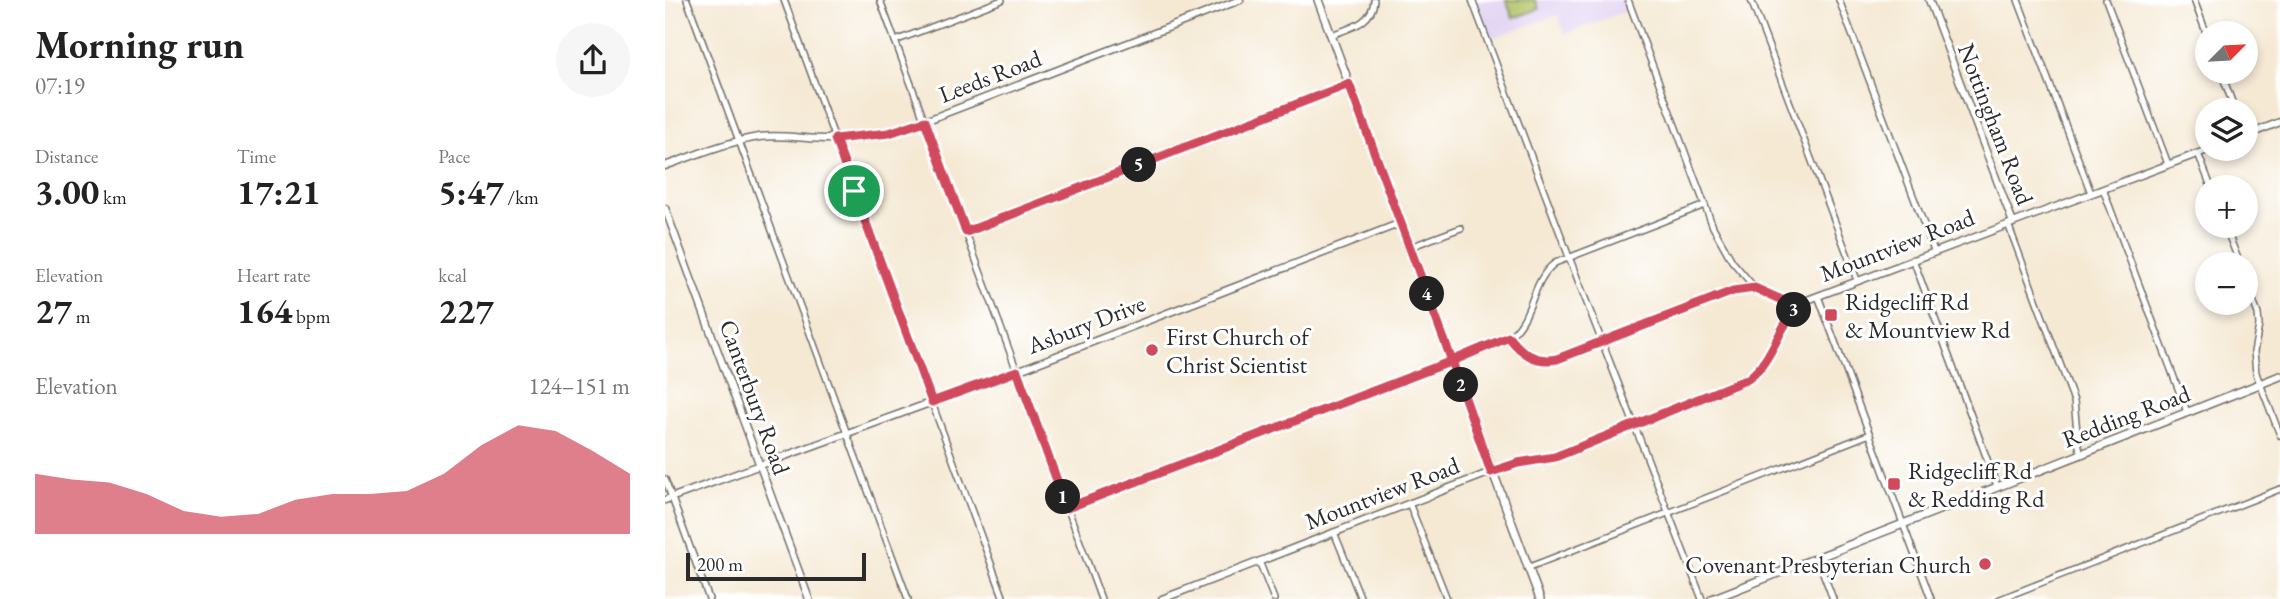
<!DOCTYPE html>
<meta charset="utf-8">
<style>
:root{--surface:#fff;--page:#f6f6f6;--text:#222;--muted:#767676;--accent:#d1495b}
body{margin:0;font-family:"EB Garamond",serif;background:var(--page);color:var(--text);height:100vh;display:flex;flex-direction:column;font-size:26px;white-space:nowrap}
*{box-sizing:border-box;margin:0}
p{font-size:23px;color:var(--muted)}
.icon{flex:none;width:38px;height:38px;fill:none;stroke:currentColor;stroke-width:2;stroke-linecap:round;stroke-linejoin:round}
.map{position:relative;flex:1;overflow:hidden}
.side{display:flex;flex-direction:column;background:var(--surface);width:665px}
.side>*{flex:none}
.needle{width:46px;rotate:66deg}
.buttons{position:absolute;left:1530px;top:21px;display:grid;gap:14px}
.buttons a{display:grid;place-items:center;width:63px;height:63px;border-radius:50%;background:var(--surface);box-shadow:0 4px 10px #0003;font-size:35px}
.scale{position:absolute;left:21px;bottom:18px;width:180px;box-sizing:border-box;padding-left:7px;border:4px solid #2b2b2b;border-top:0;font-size:19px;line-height:24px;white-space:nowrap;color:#2b2b2b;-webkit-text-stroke:5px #fff;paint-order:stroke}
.pin{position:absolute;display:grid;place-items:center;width:60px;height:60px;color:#fff;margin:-30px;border:4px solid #fff;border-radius:50%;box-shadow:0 2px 7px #0007}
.km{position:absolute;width:35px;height:35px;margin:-18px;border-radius:50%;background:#222;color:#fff;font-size:19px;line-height:35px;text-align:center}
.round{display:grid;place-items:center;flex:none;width:74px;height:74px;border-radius:37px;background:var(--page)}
.head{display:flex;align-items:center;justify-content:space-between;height:119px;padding:0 35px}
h1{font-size:38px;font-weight:700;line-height:52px}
.stats{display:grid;grid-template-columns:repeat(3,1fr);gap:10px;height:119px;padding:7px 35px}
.stats div{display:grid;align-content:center}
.stats b{font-size:35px;font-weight:700}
.stats small{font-size:19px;font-weight:400}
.stats p{font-size:19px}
.chart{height:196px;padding:14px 35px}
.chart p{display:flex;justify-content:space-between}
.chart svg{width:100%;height:126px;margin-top:7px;fill:var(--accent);opacity:.7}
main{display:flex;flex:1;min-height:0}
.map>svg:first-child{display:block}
.built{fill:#e2d4f3}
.green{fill:#b1c265;stroke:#6e7648;stroke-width:2}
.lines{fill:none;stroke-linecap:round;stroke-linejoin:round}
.minor-casing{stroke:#726e66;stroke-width:8}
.tertiary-casing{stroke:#726e66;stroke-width:9}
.secondary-casing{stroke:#726e66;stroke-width:10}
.minor{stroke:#fff;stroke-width:5}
.tertiary{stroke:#fff;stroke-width:6}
.secondary{stroke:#fff;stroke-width:7}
.route-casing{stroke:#fff;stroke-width:14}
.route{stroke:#d1495b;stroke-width:9}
.poi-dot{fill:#d1495b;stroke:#fff;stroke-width:2.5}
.labels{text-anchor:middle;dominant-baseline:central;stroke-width:6;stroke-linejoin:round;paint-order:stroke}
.street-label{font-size:24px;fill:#2b2b2b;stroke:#fff}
.poi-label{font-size:24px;fill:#2b2b2b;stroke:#fff;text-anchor:start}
</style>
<main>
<section class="side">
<div class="head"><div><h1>Morning run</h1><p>07:19</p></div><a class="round"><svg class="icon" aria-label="share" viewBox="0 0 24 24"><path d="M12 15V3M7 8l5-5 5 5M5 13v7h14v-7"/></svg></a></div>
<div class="stats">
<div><p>Distance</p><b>3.00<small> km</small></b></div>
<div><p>Time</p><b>17:21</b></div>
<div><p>Pace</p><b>5:47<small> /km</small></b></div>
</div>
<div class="stats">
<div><p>Elevation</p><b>27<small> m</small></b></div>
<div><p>Heart rate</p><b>164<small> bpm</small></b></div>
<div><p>kcal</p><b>227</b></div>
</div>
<div class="chart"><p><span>Elevation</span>124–151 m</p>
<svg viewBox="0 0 160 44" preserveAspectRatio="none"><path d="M0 44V23L10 25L20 26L30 30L40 36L50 38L60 37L70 32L80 30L90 30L100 29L110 23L120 13L130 6L140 8L150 15L160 23V44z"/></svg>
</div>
</section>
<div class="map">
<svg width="1615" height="599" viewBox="0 0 1615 599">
<rect width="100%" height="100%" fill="#fff"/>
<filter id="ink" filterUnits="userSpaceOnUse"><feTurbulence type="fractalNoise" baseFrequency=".0143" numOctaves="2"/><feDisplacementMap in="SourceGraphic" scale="14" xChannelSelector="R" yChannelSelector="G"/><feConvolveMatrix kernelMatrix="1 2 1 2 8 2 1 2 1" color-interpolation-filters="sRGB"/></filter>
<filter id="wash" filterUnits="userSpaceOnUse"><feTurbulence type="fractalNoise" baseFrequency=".00686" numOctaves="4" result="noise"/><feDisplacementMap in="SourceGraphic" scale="28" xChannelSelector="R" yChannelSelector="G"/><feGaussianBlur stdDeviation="1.57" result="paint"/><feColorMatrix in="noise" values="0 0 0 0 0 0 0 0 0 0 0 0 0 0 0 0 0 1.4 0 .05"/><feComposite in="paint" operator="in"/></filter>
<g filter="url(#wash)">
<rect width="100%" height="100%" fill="#f5e9d4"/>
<path class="built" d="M811,0H960L964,10L900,34L893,15L825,39Z"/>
<path class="green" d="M841,0H870L874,9L848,18Z"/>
</g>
<g filter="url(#ink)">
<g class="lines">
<defs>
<g id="minor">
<path d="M22,0L243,599"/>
<path d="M119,0L339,599"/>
<path d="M215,0L436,599"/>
<path d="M807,0L904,257L1037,599"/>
<path d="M963,0L1048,227L1067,261L1090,288L1132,307"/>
<path d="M1086,0L1192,280"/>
<path d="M1174,0L1269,251"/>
<path d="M1353,0L1426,193"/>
<path d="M1441,0L1503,164"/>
<path d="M1529,0L1542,35"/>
<path d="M666,35C685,28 708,23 709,0"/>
<path d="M230,41L337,0"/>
<path d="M1556,72L1570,110"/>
<path d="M1533,153L1546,187"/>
<path d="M1438,189L1522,412"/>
<path d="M1343,224L1409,401L1413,442L1416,454"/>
<path d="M1560,226L1575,264"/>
<path d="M301,231L684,84"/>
<path d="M745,247L796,228"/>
<path d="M1248,259L1332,486"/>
<path d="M1580,279L1593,314L1594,325L1589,352L1591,373L1615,435"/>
<path d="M1153,296L1266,599"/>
<path d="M844,337C857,354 871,362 892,359L1058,294L1090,288"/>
<path d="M0,479L44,599"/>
<path d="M744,503L782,599"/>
<path d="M402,508L821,349C829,345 839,341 846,335C869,316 866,281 890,263L1040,205"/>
<path d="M669,532L696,599"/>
<path d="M1152,557L1168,599"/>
<path d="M594,561L609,599"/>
<path d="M862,568L1205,434"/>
<path d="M1335,599L1615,489"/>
</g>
<g id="tertiary">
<path d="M1264,0L1348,223"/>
<path d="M1580,136L1615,122"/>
<path d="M0,166C30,155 61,142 94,137C119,134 144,140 170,139C201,139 231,131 260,121L575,0"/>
<path d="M0,208L144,599"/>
<path d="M0,500L352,371L736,223"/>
<path d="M497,599L826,472L853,463L890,457L1077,383C1113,361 1107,326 1137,302L1545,149"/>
</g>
<g id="secondary">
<path d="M653,0L875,599"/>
<path d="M1047,599L1615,376"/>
</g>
</defs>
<use href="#minor" class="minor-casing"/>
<use href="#tertiary" class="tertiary-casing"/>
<use href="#secondary" class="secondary-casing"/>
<use href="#minor" class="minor"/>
<use href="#tertiary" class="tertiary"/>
<use href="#secondary" class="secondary"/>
</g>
</g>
<g class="lines" filter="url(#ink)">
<defs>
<path id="route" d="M189,191L267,402L352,371L402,508L787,361L826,472L853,463L890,457L1083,379C1108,360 1112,330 1132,307L1090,288L1068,291L892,359C871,363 857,354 844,337L787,361L684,84L301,232L260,121L224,133L170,139L189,191"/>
</defs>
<use href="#route" class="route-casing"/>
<use href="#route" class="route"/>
</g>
<g class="poi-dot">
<rect x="1159" y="308" width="14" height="14" rx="3.5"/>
<circle cx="487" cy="350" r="7"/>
<rect x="1222" y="477" width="14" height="14" rx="3.5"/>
<circle cx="1320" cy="564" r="7"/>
</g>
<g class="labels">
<g class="street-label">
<text transform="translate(325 76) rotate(-21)">Leeds Road</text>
<text transform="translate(1331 124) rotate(69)">Nottingham Road</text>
<text transform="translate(1232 245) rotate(-21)">Mountview Road</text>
<text transform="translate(421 324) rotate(-21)">Asbury Drive</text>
<text transform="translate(90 397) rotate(70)">Canterbury Road</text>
<text transform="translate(1461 416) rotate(-21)">Redding Road</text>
<text transform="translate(717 493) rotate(-21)">Mountview Road</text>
</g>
<g class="poi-label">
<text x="1180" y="301">Ridgecliff Rd<tspan x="1180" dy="28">&amp; Mountview Rd</tspan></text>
<text x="501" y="336">First Church of<tspan x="501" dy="28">Christ Scientist</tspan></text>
<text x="1243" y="470">Ridgecliff Rd<tspan x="1243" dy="28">&amp; Redding Rd</tspan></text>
<text x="1306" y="564" text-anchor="end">Covenant Presbyterian Church</text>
</g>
</g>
</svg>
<div class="buttons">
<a><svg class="needle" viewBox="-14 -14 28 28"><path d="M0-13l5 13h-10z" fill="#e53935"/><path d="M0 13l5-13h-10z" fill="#767676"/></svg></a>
<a><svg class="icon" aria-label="layers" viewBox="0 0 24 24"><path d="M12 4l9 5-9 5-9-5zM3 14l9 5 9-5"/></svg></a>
<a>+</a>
<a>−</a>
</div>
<div class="scale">200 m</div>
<div class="pin" style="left:189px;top:191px;background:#1e9e55"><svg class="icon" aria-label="arrive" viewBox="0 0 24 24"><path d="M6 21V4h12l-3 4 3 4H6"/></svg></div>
<b class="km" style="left:398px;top:497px">1</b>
<b class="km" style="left:796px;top:385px">2</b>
<b class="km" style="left:1129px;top:310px">3</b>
<b class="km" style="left:762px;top:294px">4</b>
<b class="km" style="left:474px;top:165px">5</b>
</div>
</main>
